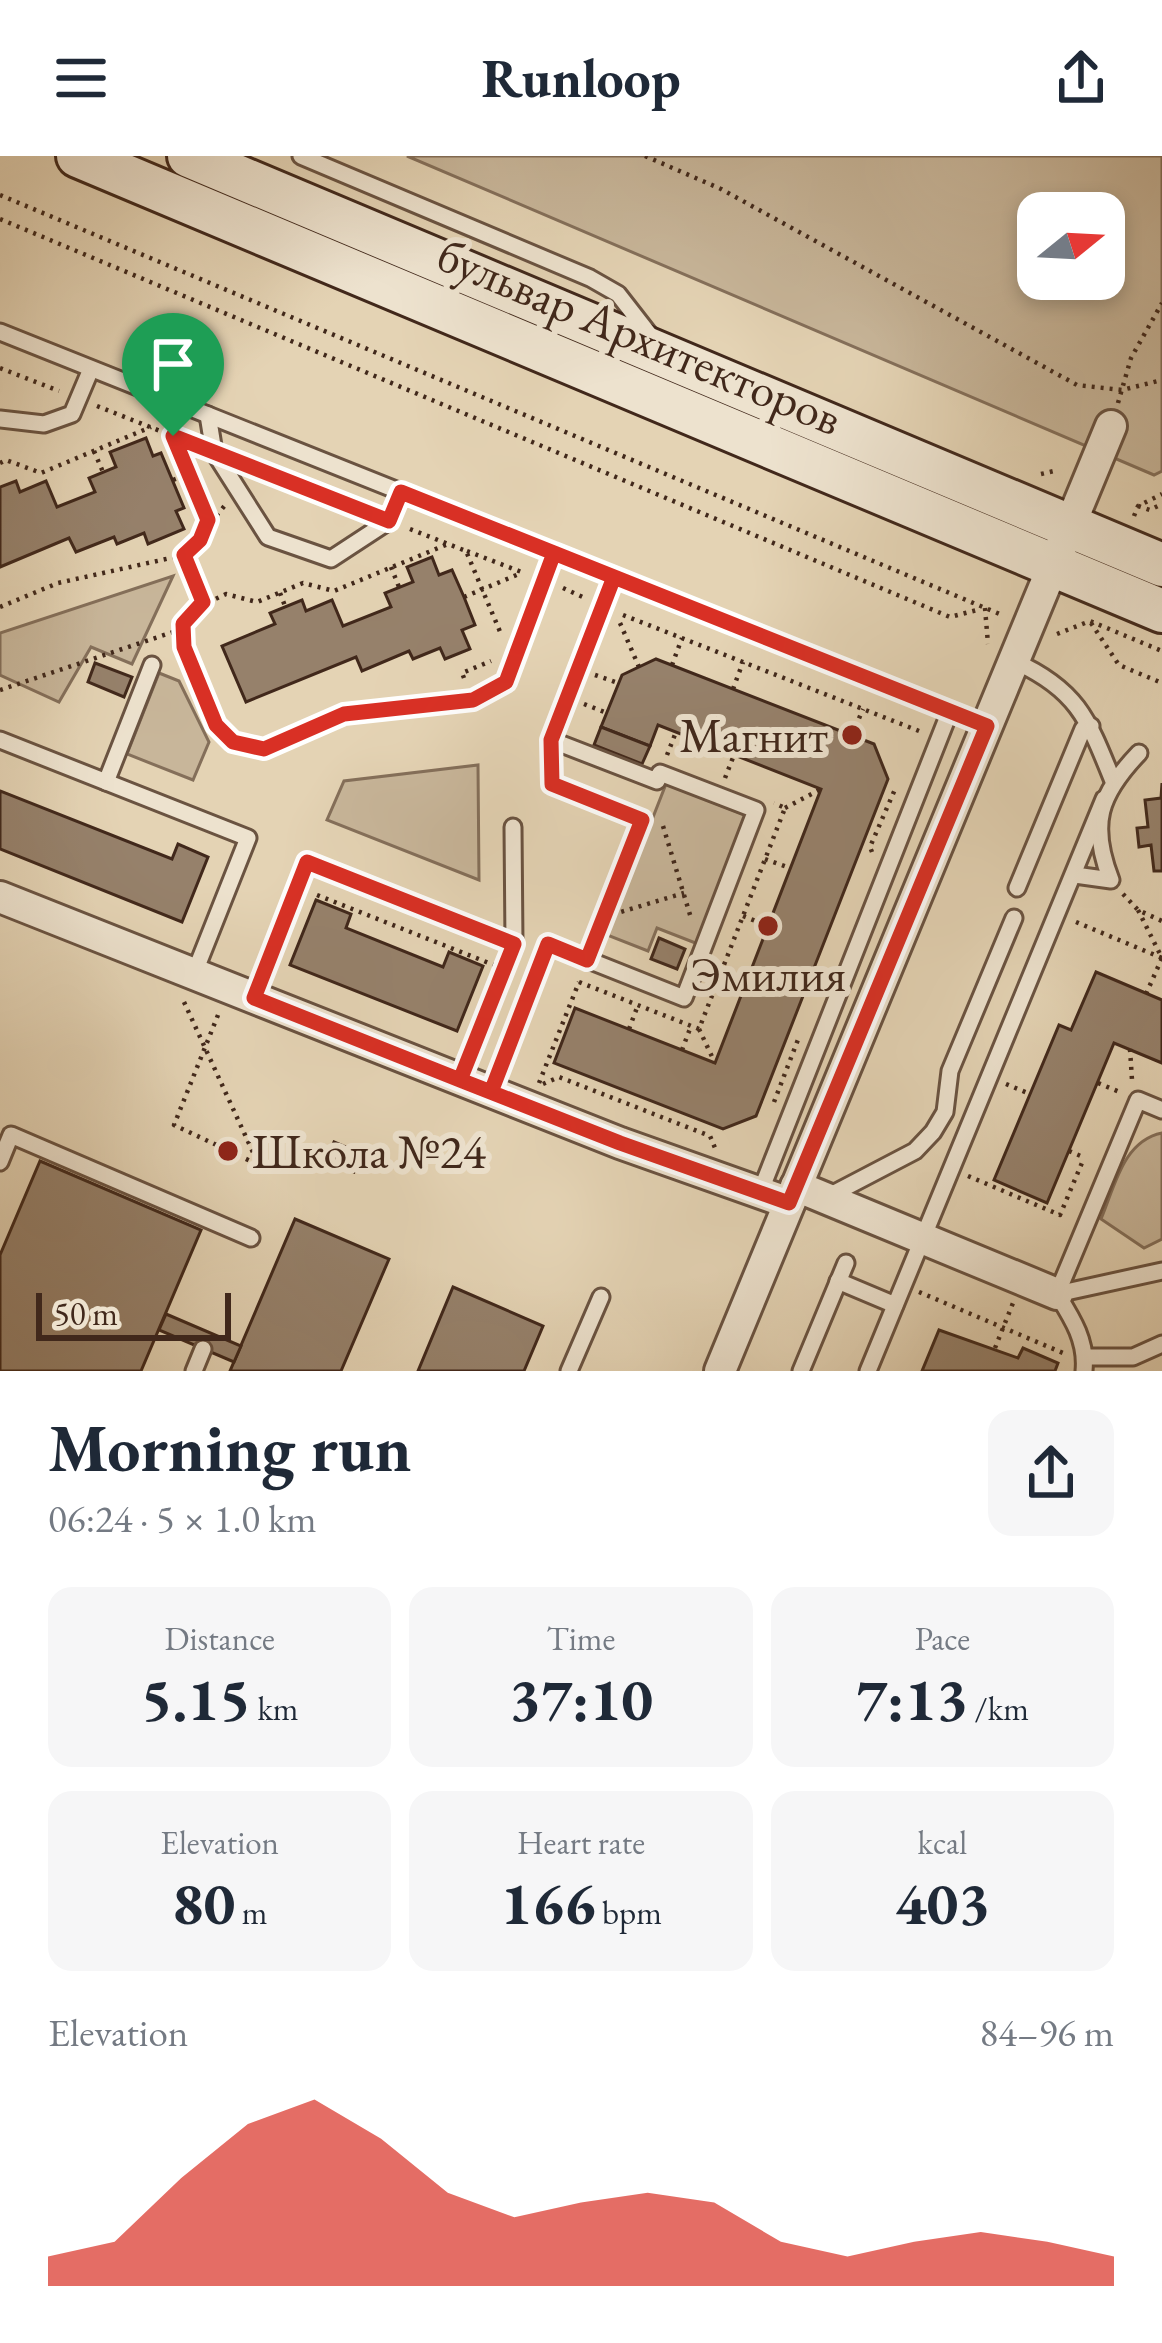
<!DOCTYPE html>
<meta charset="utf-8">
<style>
:root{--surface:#fff;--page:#f6f6f7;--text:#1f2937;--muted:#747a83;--accent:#d93025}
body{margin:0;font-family:"EB Garamond",serif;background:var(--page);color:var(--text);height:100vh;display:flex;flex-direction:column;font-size:45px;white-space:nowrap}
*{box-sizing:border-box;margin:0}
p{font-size:39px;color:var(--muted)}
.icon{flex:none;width:66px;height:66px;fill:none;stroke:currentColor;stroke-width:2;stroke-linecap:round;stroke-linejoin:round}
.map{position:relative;height:1215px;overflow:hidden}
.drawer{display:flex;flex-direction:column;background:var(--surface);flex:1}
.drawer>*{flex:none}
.needle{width:78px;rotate:72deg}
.fabs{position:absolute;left:1017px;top:36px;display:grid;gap:24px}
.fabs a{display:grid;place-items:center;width:108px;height:108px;border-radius:24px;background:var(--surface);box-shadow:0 6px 18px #0003;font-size:60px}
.scale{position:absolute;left:36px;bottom:30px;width:195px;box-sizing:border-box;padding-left:12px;border:6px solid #41281b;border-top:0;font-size:33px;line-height:42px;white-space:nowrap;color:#41281b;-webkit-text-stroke:9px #ede2ce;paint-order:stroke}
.pin{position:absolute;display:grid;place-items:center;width:102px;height:102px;color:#fff;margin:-123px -51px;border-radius:50% 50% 50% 0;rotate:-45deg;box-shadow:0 0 12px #0007}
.pin .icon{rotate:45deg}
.round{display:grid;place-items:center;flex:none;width:126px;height:126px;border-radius:24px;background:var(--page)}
.head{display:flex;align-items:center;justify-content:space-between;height:204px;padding:0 48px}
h1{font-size:66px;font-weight:700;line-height:90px}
.metrics{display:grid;grid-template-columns:repeat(3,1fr);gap:18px;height:204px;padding:12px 48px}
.metrics div{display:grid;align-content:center;border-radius:24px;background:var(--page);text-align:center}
.metrics b{font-size:60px;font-weight:700}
.metrics small{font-size:33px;font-weight:400}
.metrics p{font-size:33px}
.chart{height:336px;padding:24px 48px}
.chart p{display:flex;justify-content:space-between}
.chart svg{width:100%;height:216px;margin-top:12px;fill:var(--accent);opacity:.7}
header{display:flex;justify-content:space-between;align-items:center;height:156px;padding:0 48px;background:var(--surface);font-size:54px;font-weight:700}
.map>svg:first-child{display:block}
.green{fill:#c8b69a;stroke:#846f5a;stroke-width:3;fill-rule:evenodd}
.building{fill:#96816b;stroke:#41281b;stroke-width:3}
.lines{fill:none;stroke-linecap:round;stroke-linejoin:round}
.lane-casing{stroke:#6a5341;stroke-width:21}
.street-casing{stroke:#6a5341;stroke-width:36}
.secondary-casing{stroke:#41281b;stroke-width:48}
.path{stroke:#41281b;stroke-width:4.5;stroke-dasharray:3 6;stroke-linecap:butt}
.lane{stroke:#ede2ce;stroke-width:15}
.street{stroke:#ede2ce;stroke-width:30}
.secondary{stroke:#ede2ce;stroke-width:42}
.route-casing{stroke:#fff;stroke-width:24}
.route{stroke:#d93025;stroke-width:15}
.poi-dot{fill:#8f2418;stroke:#ede2ce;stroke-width:4.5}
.labels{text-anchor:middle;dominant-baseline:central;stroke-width:12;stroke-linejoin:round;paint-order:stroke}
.street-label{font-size:48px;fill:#41281b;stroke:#ede2ce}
.poi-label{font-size:48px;fill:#41281b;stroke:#ede2ce;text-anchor:end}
</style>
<header><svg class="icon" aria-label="menu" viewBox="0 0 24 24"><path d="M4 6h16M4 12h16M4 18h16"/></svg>Runloop<svg class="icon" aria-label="share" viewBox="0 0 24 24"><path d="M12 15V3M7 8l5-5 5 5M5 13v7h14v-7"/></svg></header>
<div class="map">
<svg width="1162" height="1215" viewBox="0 0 1162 1215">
<rect width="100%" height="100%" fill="#e4d3b4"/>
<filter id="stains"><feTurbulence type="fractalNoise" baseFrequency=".00167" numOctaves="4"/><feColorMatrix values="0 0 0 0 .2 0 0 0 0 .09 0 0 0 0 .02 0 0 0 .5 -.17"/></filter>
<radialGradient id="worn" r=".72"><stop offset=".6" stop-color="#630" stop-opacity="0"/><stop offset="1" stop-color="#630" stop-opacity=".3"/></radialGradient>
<g class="green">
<path d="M407,0H1162V315L1154,319ZM1038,57H1104V123H1038Z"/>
<path d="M173,420L132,508L91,491L59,546L0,519V477Z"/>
<path d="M159,517L179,525L209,586L193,624L127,598Z"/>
<path d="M478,609L479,724L327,664L344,625Z"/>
<path d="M666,628L748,660L698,788L657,772L648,795L607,779Z"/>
<path d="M1162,977V1083L1144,1092L1101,1063C1115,1030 1123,985 1162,977Z"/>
</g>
<g class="building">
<path d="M146,282L153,300L161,297L184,352L176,355L184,373L148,388L144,377L117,388L114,381L76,396L69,382L0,411V331L16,325L20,336L46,325L57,351L95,336L89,322L116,311L110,296Z"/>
<path d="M432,401L439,419L452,414L464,441L475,469L462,474L470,493L445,503L440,492L413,503L409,495L362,515L356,501L246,546L222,490L275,468L270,457L302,444L306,455L332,444L343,470L391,451L385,437L413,426L407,411Z"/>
<path d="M656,503L874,588L888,623L756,960L723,973L554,907L575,852L715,907L821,633L658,569L650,590L601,571L622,519Z"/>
<path d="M95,507L132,521L124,541L88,526Z"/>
<path d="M601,571L650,590L642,608L594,589Z"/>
<path d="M1162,627V715H1154L1151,689L1139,691L1137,672L1148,671L1145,644L1161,642Z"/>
<path d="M0,635L172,703L178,688L208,701L182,766L0,693Z"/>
<path d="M316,744L351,758L346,772L443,811L449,796L483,810L457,875L290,809Z"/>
<path d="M659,782L685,793L677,813L651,803Z"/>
<path d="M1096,816L1162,844V907L1114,887L1047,1047L994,1024L1059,869L1071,874Z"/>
<path d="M334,986L362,998L354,1016L326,1004Z"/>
<path d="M40,1005L201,1074L141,1215H0V1099Z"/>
<path d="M295,1063L389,1103L341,1215H230Z"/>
<path d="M453,1131L543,1170L524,1215H418Z"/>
<path d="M166,1158L241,1190L234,1206L159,1174Z"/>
<path d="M939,1174L1018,1202L1023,1192L1058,1207L1055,1215H922Z"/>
</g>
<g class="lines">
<defs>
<g id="lane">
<path d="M301,0L590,122L618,138L653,183"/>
<path d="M0,176L987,570"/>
<path d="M208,259L214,296L268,381L331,403L389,365L401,336"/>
<path d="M0,263L44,268L72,258L91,213"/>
<path d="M1014,505C1077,533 1088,563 1113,625"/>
<path d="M0,584L248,682L194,818"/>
<path d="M551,584L552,628L642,664"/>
<path d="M264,593L344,558L473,544L506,526L554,397"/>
<path d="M106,626L152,509"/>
<path d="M1075,719L1111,724C1089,668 1099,639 1139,597"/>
<path d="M1017,732L1083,573L1091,570"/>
<path d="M254,841L307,706L514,788L513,671"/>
<path d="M491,936L548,788L684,842L756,654L660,617L657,625L551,584L614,421"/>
<path d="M0,1006L11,979L251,1082"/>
<path d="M761,1034L950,555"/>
<path d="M827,1041L915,995L933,976L945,956L950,915L1014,762"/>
<path d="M838,1125L895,1149"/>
<path d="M1057,1138L1138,944L1162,954"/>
<path d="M1057,1138L1162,1115"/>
<path d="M1057,1138C1072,1162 1087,1185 1084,1215"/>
<path d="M1085,1201H1133L1162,1188"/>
<path d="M194,1215L203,1193"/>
<path d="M569,1215L601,1141"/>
<path d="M801,1215L846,1107"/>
<path d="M868,1215L1104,643"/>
</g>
<g id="street">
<path d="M0,741L620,987L789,1047"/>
<path d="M796,1030L1057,1138"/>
<path d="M720,1215L1111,270"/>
</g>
<g id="secondary">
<path d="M78,0L1162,455"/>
<path d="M189,0L1162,409"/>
</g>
</defs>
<use href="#lane" class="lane-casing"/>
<use href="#street" class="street-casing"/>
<use href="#secondary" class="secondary-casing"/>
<g class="path">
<path d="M645,0L721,33L1077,229L1122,234L1162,224"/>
<path d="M0,39L1002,459"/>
<path d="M0,63L950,461L981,453"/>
<path d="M0,212L59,235"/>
<path d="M1118,247L1131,202L1162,147"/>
<path d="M97,250L193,288"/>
<path d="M173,280L208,363"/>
<path d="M94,295L103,316"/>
<path d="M0,307L6,304L41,317L151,271"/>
<path d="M248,309L366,356"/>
<path d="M1041,318L1054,315"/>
<path d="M173,324L189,318"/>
<path d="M0,330V331"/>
<path d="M1138,350L1150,354L1162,348"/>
<path d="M1134,360L1138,350L1162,338"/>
<path d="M410,373L466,395L501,478"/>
<path d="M467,395L524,417"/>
<path d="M184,399L202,444"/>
<path d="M391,411L399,431"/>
<path d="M563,432L585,442"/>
<path d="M280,437L285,450"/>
<path d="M464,441L519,418"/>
<path d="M0,451L58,427L184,399L226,348"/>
<path d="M985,452L988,488"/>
<path d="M623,459L919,575"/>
<path d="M620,467L639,511"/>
<path d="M1091,467L1119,509L1162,527"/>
<path d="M1057,478L1090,465L1162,495"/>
<path d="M672,509L682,482"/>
<path d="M595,519L618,527"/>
<path d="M464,522L462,517L491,505"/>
<path d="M733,533L743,506"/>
<path d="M0,534L182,473"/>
<path d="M584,548L607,557"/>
<path d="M852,579L863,553"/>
<path d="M247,589L233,586L216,570L184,491L183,468L192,454L226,438L257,446L303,427L334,435L448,388"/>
<path d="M667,599L676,576"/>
<path d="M725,622L734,599"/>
<path d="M785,652L821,633"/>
<path d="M663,670L691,762"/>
<path d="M872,696L870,691L896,631"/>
<path d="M765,703L790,712"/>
<path d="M1123,738L1138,754L1162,765"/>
<path d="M317,739L504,813"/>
<path d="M1138,754L1162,802L1146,838"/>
<path d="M743,760L768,770"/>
<path d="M604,761L684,737"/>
<path d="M1076,766L1162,802"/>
<path d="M593,788L635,681"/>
<path d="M722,813L747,823"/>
<path d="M579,826L699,873L785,652L774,647"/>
<path d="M184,846L257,1005"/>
<path d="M218,859L174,969L278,1018"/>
<path d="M629,873L638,849"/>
<path d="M699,873L715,907"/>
<path d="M1130,893L1132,924"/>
<path d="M682,894L691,870"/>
<path d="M471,896L504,812"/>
<path d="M539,927L579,826"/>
<path d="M1098,927L1122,937"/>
<path d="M543,928L559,921L710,980L715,992"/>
<path d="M1006,928L1030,938"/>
<path d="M774,946L799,881"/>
<path d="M1069,995L1083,1001"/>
<path d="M968,1020L1060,1059L1084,1002"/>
<path d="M919,1136L1063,1197"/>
<path d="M995,1192L1013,1147"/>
</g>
<use href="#lane" class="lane"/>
<use href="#street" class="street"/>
<use href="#secondary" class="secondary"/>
</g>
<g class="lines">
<defs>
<path id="route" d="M173,280L389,365L401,336L614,421L551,584L552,628L642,664L587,804L548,788L491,936L460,924L254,842L307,706L514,788L460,924L620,987L789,1047L987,570L554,397L506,526L473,544L344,558L264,593L233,586L216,569L184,491L183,468L203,446L184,399L200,384L208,364L173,280"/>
</defs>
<use href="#route" class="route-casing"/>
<use href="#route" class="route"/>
</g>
<g class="poi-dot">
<circle cx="852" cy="579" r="12"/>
<circle cx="768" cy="770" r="12"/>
<circle cx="228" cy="995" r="12"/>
</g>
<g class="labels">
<g class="street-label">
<text transform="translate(640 180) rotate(23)">бульвар Архитекторов</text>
</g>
<g class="poi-label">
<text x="828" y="579">Магнит</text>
<text x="768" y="818" text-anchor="middle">Эмилия</text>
<text x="252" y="995" text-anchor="start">Школа №24</text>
</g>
</g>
<rect width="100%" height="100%" filter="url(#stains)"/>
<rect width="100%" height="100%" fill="url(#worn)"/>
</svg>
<div class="fabs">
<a><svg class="needle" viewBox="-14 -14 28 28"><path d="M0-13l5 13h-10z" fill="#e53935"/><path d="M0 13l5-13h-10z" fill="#747a83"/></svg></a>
</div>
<div class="scale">50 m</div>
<div class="pin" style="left:173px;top:280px;background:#1e9e55"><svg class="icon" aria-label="arrive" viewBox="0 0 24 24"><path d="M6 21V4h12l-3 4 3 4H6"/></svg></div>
</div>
<section class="drawer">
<div class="head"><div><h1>Morning run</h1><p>06:24 · 5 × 1.0 km</p></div><a class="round"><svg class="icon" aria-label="share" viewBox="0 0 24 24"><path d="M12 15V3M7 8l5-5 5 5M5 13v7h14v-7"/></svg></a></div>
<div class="metrics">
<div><p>Distance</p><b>5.15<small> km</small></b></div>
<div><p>Time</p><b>37:10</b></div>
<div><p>Pace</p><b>7:13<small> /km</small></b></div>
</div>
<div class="metrics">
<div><p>Elevation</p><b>80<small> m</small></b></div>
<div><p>Heart rate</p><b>166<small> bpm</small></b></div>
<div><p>kcal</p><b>403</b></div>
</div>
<div class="chart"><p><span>Elevation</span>84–96 m</p>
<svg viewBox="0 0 160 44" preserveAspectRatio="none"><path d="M0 44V38L10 35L20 22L30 11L40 6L50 14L60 25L70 30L80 27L90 25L100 27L110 35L120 38L130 35L140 33L150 35L160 38V44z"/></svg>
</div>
</section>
